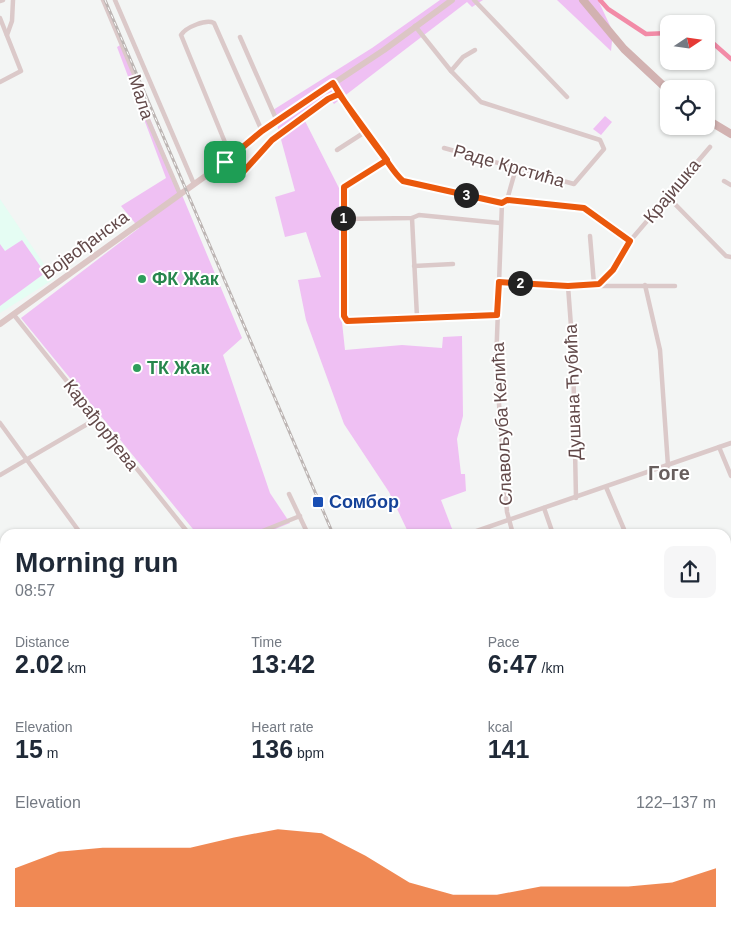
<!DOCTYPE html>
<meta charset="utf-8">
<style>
:root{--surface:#fff;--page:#f6f6f7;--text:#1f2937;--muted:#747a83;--accent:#ea580c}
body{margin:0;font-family:Helvetica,sans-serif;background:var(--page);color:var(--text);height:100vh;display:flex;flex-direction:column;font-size:19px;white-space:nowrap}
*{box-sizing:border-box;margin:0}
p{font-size:16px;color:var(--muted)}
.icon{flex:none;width:28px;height:28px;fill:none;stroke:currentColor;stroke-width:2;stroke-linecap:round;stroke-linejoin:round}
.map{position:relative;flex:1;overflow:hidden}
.sheet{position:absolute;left:0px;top:529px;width:731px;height:406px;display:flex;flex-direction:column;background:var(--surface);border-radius:15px 15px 0 0;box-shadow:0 1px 4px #0004}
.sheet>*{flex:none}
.needle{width:32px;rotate:77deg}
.fabs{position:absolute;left:660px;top:15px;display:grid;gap:10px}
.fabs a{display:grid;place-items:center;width:55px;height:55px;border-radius:10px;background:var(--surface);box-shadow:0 1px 4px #0004;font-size:25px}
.pin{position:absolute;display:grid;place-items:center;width:42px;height:42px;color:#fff;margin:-21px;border-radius:10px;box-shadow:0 2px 8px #0006}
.km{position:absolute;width:25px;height:25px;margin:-12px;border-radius:50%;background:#222;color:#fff;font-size:14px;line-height:25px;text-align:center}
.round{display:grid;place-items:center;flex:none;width:52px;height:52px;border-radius:10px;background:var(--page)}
.head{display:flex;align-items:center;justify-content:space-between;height:85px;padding:0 15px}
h1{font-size:28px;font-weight:700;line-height:38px}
.metrics{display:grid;grid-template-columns:repeat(3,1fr);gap:8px;height:85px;padding:5px 15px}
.metrics div{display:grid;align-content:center}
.metrics b{font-size:25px;font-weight:700}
.metrics small{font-size:14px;font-weight:400}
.metrics p{font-size:14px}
.chart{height:140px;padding:10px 15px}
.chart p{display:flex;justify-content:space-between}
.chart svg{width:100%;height:90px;margin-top:5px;fill:var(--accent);opacity:.7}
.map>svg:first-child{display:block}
.medical{fill:#e5fdf3}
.green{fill:#efc0f3}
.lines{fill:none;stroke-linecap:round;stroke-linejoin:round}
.canal{stroke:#f28ba7;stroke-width:4.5}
.street{stroke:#dbc9c9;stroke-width:4.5}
.secondary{stroke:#dcc6c5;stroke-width:6}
.primary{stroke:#d2b2b1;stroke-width:8}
.rail-casing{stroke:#bdb6b4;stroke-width:3}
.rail{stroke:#fff;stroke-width:1;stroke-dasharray:4;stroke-linecap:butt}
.route-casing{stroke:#fff;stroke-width:10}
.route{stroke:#ea580c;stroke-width:6}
.leisure-dot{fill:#2e9e5b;stroke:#fff;stroke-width:2}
.transit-dot{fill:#1a4fb4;stroke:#fff;stroke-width:2}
.labels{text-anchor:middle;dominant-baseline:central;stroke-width:4;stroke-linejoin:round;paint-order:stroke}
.street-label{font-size:18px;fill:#624949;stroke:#fff}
.leisure-label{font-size:18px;font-weight:bold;fill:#27864d;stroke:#fff;text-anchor:start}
.transit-label{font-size:18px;font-weight:bold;fill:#164399;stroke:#fff;text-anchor:start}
.quarter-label{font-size:20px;font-weight:bold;fill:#685f5e;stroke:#fff}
</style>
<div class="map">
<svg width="731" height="934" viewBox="0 0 731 934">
<rect width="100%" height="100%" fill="#f3f5f4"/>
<path class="medical" d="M0,199L54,279L0,313Z"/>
<g class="green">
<path d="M440,0H483L472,7L467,2L334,104L330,99L304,119L340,190L341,313L345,350L402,345L442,348L443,337L462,336L463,416L457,439L461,474H465L466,491L441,500L454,534H409L389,492L344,424L306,320L298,280L321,277L306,232L285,237L275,197L295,191L273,110L372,48Z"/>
<path d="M557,0H598L613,32L611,51Z"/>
<path d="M122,44L138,90L242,338L223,355L270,493L290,523L263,534H197L21,318L139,228L121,206L166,178L117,47Z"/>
<path d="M605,116L612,122L601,135L593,129Z"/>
<path d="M22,240L45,273L0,306V244L5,251Z"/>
<rect x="248" y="930" width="45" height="4"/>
</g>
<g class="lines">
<g class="canal">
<path d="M600,0L608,9L646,34L669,33"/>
<path d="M706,37L731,59"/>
</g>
<g class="street">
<path d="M103,0L134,74L148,120L180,194"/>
<path d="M115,0L194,184"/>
<path d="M474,0L567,97"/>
<path d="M0,1L3,0"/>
<path d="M0,18L21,71L0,82"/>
<path d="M415,26L451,71L481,102L600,140L604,149L574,184L444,148"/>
<path d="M7,35L12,21L13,0"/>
<path d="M240,37L277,121"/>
<path d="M451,71L463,57L475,50"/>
<path d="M333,83L365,132L403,181L502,203L496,363L507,512L513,534"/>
<path d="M337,150L365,132"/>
<path d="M231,157L181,35C186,27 206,19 214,23L262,131"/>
<path d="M387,160L344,187L345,319L347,321L497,315"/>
<path d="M225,162L236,171H244L272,140L328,99L339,94"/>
<path d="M724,181L731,185"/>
<path d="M667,196L726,256L731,257"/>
<path d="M505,200H507L516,168"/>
<path d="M507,200L584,208L630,241"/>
<path d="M412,218L417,317"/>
<path d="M343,219L412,218L419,215L500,223"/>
<path d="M590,236L594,284"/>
<path d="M414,266L453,264"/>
<path d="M499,281L568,286H675"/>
<path d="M599,284L613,270L630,241L710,147"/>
<path d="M645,285L660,350L668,466"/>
<path d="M568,286L573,353L576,498"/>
<path d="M14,315L189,534"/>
<path d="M0,423L81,534"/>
<path d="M719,447L731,476"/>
<path d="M0,475L96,419"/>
<path d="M606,487L626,534"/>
<path d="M289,494L306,530"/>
<path d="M544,508L553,534"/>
<path d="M255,534L300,516"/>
<path d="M468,534L731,443"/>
<path d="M0,562L5,569"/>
<path d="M0,611L5,609"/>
<path d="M726,624L731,637"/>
<path d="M0,703H5"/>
<path d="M728,747L731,763"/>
<path d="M0,847H5"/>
<path d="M0,885L5,884"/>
<path d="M0,924L5,923"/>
<path d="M547,930L551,934"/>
<path d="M125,934L126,930"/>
<path d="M190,934V930"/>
</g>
<g class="secondary">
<path d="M0,324L225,162L262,131L384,50L452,0"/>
<path d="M726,747L731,746"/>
<path d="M0,783L5,782"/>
</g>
<g class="primary">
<path d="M583,0L624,49L669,91"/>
<path d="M706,119L731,134"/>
</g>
<defs>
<g id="rail">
<path d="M105,0L333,534"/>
<path d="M485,930L486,934"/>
<path d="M549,930L553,934"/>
</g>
</defs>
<use href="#rail" class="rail-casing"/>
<use href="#rail" class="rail"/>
</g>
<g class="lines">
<defs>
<path id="route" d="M225,162L236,171H244L272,140L328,99L339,94L387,160L344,187V316L347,321L497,315L499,282L568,286L599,284L613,270L630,241L584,208L507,200L502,203L403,181C395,174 390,165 384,157C366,133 348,109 333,83L262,131L225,162"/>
</defs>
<use href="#route" class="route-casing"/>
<use href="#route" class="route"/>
</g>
<g class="leisure-dot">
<circle cx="142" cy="279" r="5"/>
<circle cx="137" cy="368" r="5"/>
</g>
<rect class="transit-dot" x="312" y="496" width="12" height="12" rx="2.5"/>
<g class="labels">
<g class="street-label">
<text transform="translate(141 97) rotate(72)">Мала</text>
<text transform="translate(509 166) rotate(16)">Раде Крстића</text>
<text transform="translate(672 191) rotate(-50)">Крајишка</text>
<text transform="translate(85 245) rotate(-36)">Војвођанска</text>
<text transform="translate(573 392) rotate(-92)">Душана Ћубића</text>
<text transform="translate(502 424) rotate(-93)">Славољуба Келића</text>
<text transform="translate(101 425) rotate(52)">Карађорђева</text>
</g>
<g class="leisure-label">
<text x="152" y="279">ФК Жак</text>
<text x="147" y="368">ТК Жак</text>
</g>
<g class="transit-label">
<text x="329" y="502">Сомбор</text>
</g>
<g class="quarter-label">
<text x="669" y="473">Гоге</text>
</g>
</g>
</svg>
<div class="fabs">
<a><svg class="needle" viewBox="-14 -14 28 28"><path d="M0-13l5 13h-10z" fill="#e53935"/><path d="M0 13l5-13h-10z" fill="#747a83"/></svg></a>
<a><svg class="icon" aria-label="locate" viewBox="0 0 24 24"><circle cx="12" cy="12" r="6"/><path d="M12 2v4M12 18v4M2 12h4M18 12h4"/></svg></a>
</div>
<div class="pin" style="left:225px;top:162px;background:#1e9e55"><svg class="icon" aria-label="arrive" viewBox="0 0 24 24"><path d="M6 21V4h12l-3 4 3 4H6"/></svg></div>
<b class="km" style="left:343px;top:218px">1</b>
<b class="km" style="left:520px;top:283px">2</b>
<b class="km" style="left:466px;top:195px">3</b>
<section class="sheet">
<div class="head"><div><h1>Morning run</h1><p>08:57</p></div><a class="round"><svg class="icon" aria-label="share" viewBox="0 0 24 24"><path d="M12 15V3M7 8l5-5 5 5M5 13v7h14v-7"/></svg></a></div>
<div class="metrics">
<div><p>Distance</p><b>2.02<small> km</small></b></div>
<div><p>Time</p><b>13:42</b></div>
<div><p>Pace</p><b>6:47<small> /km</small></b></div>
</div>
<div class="metrics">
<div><p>Elevation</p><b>15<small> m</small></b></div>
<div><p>Heart rate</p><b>136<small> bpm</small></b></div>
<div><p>kcal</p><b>141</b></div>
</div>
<div class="chart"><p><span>Elevation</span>122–137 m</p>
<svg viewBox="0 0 160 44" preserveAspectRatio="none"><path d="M0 44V25L10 17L20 15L30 15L40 15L50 10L60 6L70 8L80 19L90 32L100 38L110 38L120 34L130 34L140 34L150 32L160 25V44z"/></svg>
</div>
</section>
</div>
